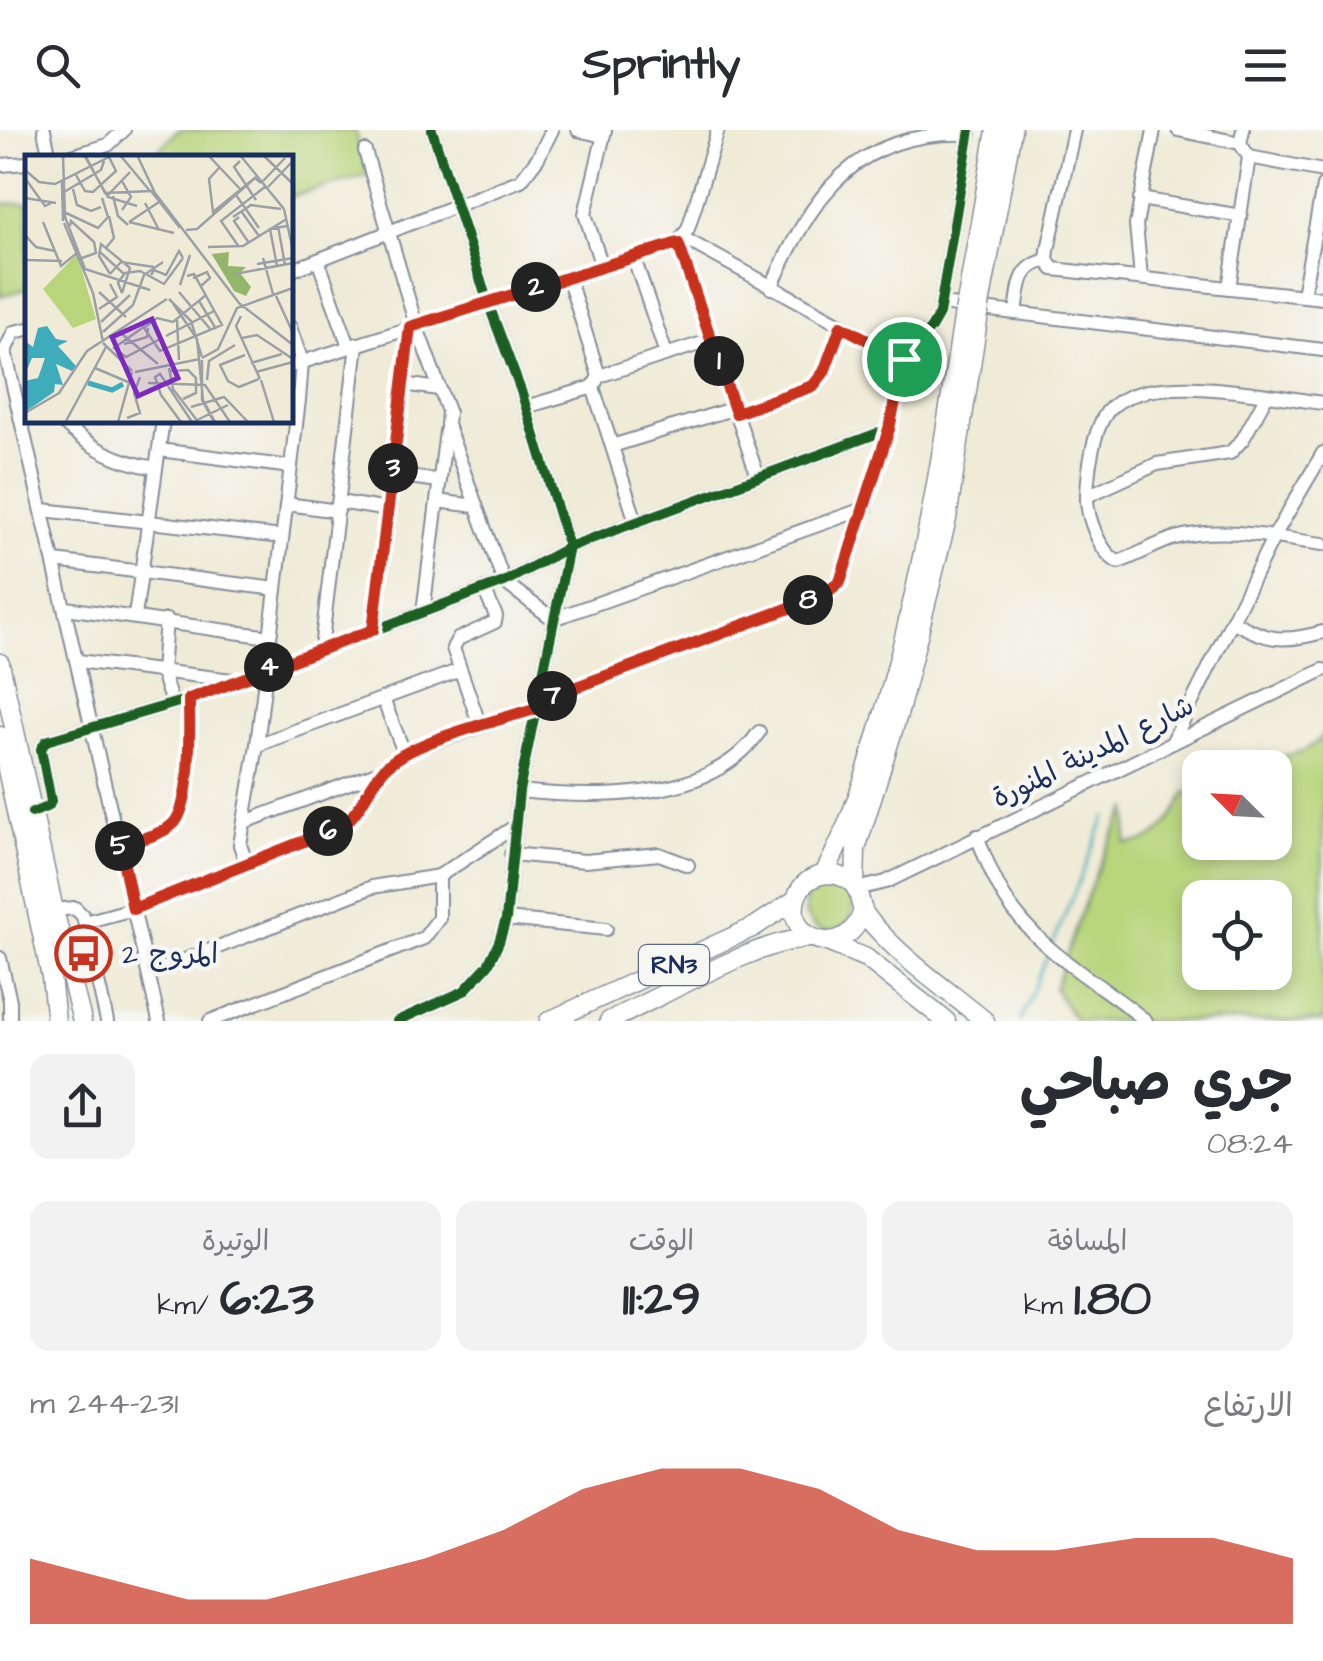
<!DOCTYPE html>
<html lang="ar">
<meta charset="utf-8">
<style>
:root{--surface:#fff;--page:#f2f2f3;--text:#2b2b33;--muted:#7c7c81;--accent:#c8321e}
body{margin:0;font-family:"Architects Daughter","Playpen Sans Arabic",sans-serif;background:var(--page);color:var(--text);direction:rtl;height:100vh;display:flex;flex-direction:column;font-size:38px;white-space:nowrap}
*{box-sizing:border-box;margin:0}
p{font-size:32px;color:var(--muted)}
.icon{flex:none;width:55px;height:55px;fill:none;stroke:currentColor;stroke-width:2;stroke-linecap:round;stroke-linejoin:round}
.map{position:relative;height:891px;overflow:hidden;direction:ltr}
.side{display:flex;flex-direction:column;background:var(--surface);flex:1}
.side>*{flex:none}
.needle{width:65px;rotate:294deg}
.buttons{position:absolute;left:1182px;top:620px;display:grid;gap:20px}
.buttons a{display:grid;place-items:center;width:110px;height:110px;border-radius:20px;background:var(--surface);box-shadow:0 5px 15px #0003;font-size:50px}
.pin{position:absolute;display:grid;place-items:center;width:85px;height:85px;color:#fff;margin:-42px;border:5px solid #fff;border-radius:50%;box-shadow:0 2px 10px #0007}
.km{position:absolute;width:50px;height:50px;margin:-25px;border-radius:50%;background:#222;color:#fff;font-size:28px;line-height:50px;text-align:center}
.round{display:grid;place-items:center;flex:none;width:105px;height:105px;border-radius:20px;background:var(--page)}
.head{display:flex;align-items:center;justify-content:space-between;height:170px;padding:0 30px}
h1{font-size:55px;font-weight:700;line-height:75px}
.stats{display:grid;grid-template-columns:repeat(3,1fr);gap:15px;height:170px;padding:10px 30px}
.stats div{display:grid;align-content:center;border-radius:20px;background:var(--page);text-align:center}
.stats b{font-size:50px;font-weight:700}
.stats small{font-size:28px;font-weight:400}
.stats p{font-size:28px}
.chart{height:280px;padding:20px 30px}
.chart p{display:flex;justify-content:space-between}
.chart svg{width:100%;height:180px;margin-top:10px;fill:var(--accent);opacity:.7}
header{display:flex;justify-content:space-between;align-items:center;height:130px;padding:0 30px;background:var(--surface);font-size:45px;font-weight:700}
.map>svg:first-child{display:block}
.green{fill:#b8d57b;stroke:#6a826c;stroke-width:2.5;fill-rule:evenodd}
.lines{fill:none;stroke-linecap:round;stroke-linejoin:round}
.stream{stroke:#3eacbb;stroke-width:2.5}
.minor-casing{stroke:#868d9a;stroke-width:16}
.highway-casing{stroke:#868d9a;stroke-width:21}
.minor{stroke:#fff;stroke-width:12}
.highway{stroke:#fff;stroke-width:18}
.highway-bridge-casing{stroke:#868d9a;stroke-width:21;stroke-linecap:butt}
.highway-bridge{stroke:#fff;stroke-width:18}
.cycleway-casing{stroke:#f6f6f2;stroke-width:16}
.cycleway{stroke:#1b5e20;stroke-width:10}
.route-casing{stroke:#fff;stroke-width:20}
.route{stroke:#c8321e;stroke-width:12}
.labels{text-anchor:middle;dominant-baseline:central;stroke-width:9;stroke-linejoin:round;paint-order:stroke}
.shield{fill:#f6f6f2;stroke:#5d6b8a;stroke-width:2.5}
.shield-label{font-size:25px;font-weight:bold;fill:#1b2f5e}
.street-label{font-size:28px;fill:#1b2f5e;stroke:#f6f6f2}
.poi-label{font-size:28px;fill:#1b2f5e;stroke:#f6f6f2;text-anchor:start}
.inset-river{fill:none;stroke:#3eacbb;stroke-width:5}
.inset-road{fill:none;stroke:#9ba0a7;stroke-width:2.5}
.view{fill:#7b2cbf;fill-opacity:0.15;stroke:#7b2cbf;stroke-width:5}
.inset-edge{fill:none;stroke:#1b2f5e;stroke-width:5}
</style>
<header><svg class="icon" aria-label="menu" viewBox="0 0 24 24"><path d="M4 6h16M4 12h16M4 18h16"/></svg>Sprintly<svg class="icon" aria-label="search" viewBox="0 0 24 24"><circle cx="10" cy="10" r="6"/><path d="M15 15l6 6"/></svg></header>
<div class="map">
<svg width="1323" height="891" viewBox="0 0 1323 891">
<rect width="100%" height="100%" fill="#f6f6f2"/>
<filter id="ink" filterUnits="userSpaceOnUse"><feTurbulence type="fractalNoise" baseFrequency=".01" numOctaves="2"/><feDisplacementMap in="SourceGraphic" scale="20" xChannelSelector="R" yChannelSelector="G"/><feConvolveMatrix kernelMatrix="1 2 1 2 8 2 1 2 1" color-interpolation-filters="sRGB"/></filter>
<filter id="wash" filterUnits="userSpaceOnUse"><feTurbulence type="fractalNoise" baseFrequency=".0048" numOctaves="4" result="noise"/><feDisplacementMap in="SourceGraphic" scale="40" xChannelSelector="R" yChannelSelector="G"/><feGaussianBlur stdDeviation="2.25" result="paint"/><feColorMatrix in="noise" values="0 0 0 0 0 0 0 0 0 0 0 0 0 0 0 0 0 1.4 0 .05"/><feComposite in="paint" operator="in"/></filter>
<g filter="url(#wash)">
<rect width="100%" height="100%" fill="#f0ebd7"/>
<g class="green">
<path d="M178,0H355L368,45L290,67V28H150Z"/>
<path d="M28,73L27,159L0,166V74Z"/>
<path d="M1323,605V891H1076L1054,859C1078,798 1093,734 1129,678L1126,713C1158,716 1174,687 1186,662L1200,664V712H1275V638L1257,637C1281,620 1302,631 1323,605ZM1200,768H1275V842H1200Z"/>
<circle cx="829" cy="777" r="24"/>
</g>
<g class="lines">
<g class="stream">
<path d="M1052,816L1106,686"/>
<path d="M1020,891L1049,823"/>
</g>
</g>
</g>
<g filter="url(#ink)">
<g class="lines">
<defs>
<g id="minor">
<path d="M44,0L50,28"/>
<path d="M578,0L603,6"/>
<path d="M1074,0L1048,120L1047,130L1053,139L1323,168"/>
<path d="M1178,0L1240,13"/>
<path d="M365,21L416,195L448,281L447,295L504,452L553,489L866,378"/>
<path d="M1249,27L1323,41"/>
<path d="M66,28L108,15L124,0"/>
<path d="M0,35L28,33"/>
<path d="M1140,69L1241,86"/>
<path d="M683,108L904,229"/>
<path d="M678,113L758,347"/>
<path d="M634,128L666,224"/>
<path d="M318,130L349,216"/>
<path d="M602,137L585,84L605,0"/>
<path d="M290,141L521,50L538,28L552,0"/>
<path d="M568,147L599,246"/>
<path d="M1141,147L1136,95L1154,0"/>
<path d="M771,158C812,66 854,0 970,4"/>
<path d="M1229,158L1249,27L1240,13L1243,0"/>
<path d="M1303,165L1323,56"/>
<path d="M941,174L1323,220"/>
<path d="M1016,183C1020,156 1018,137 1047,130"/>
<path d="M28,199L14,202L5,221L159,891"/>
<path d="M290,236L678,113L688,99L718,0"/>
<path d="M403,254L439,259"/>
<path d="M593,257L636,392"/>
<path d="M1323,273C1271,267 1142,237 1107,282C1093,301 1088,341 1087,364C1086,385 1099,422 1118,432C1137,426 1155,414 1175,408C1223,395 1275,408 1323,414"/>
<path d="M526,277L593,257L599,246L712,210"/>
<path d="M736,283L813,256L824,242L841,197"/>
<path d="M60,290C88,317 117,332 156,338"/>
<path d="M612,316L735,278"/>
<path d="M159,320L291,337"/>
<path d="M392,345L440,351"/>
<path d="M1087,366L1157,334L1230,323L1243,309L1266,267"/>
<path d="M437,371L476,376"/>
<path d="M339,372L388,380"/>
<path d="M287,374L338,381"/>
<path d="M43,380L282,407"/>
<path d="M55,431L276,459"/>
<path d="M66,478L270,507"/>
<path d="M423,482L446,301"/>
<path d="M135,486L163,290"/>
<path d="M166,490L162,542L172,574"/>
<path d="M1232,491C1268,511 1283,513 1323,502"/>
<path d="M373,500L411,197"/>
<path d="M321,519L357,214"/>
<path d="M78,531L232,550"/>
<path d="M383,569L404,622"/>
<path d="M539,571L829,462L844,444L889,299"/>
<path d="M480,596L453,518L458,509L495,492L496,486L484,459"/>
<path d="M1172,613L1273,408L1323,323"/>
<path d="M257,615L460,540"/>
<path d="M519,661C594,669 712,672 759,602"/>
<path d="M32,683L49,676L51,671L41,619L46,611L189,569L504,452L569,417L889,299L904,229L931,198L939,184L970,0"/>
<path d="M245,692L382,641L404,622L537,578"/>
<path d="M977,706C987,732 997,759 1015,782C1050,828 1102,855 1146,891"/>
<path d="M120,715C136,710 159,706 172,695C193,678 189,595 189,569"/>
<path d="M511,724L585,731L659,724L688,735"/>
<path d="M246,732L240,715L257,615L299,270L302,232L290,197"/>
<path d="M857,759L886,752L1323,540"/>
<path d="M54,780L75,778L83,786L107,891"/>
<path d="M506,789L606,799"/>
<path d="M85,792L133,779L342,695L355,684L382,641"/>
<path d="M0,828L10,871V891"/>
<path d="M149,844L372,757L439,746L514,697"/>
<path d="M210,891L424,808L439,788V746"/>
<path d="M397,891L464,861L488,835L499,812L506,789L519,661L569,417L521,261L488,173L432,0"/>
</g>
<g id="highway">
<path d="M967,168L996,0"/>
<path d="M981,170L1012,0"/>
<path d="M0,533L54,780L82,891"/>
<path d="M0,606L51,847L56,891"/>
<path d="M824,744C851,694 867,641 883,586C922,453 943,319 964,182"/>
<path d="M855,756L856,719L900,578L947,389L979,184"/>
<path d="M863,780C848,833 781,811 797,766C804,746 829,738 848,750C861,758 858,770 864,783C868,789 874,796 879,801C909,834 950,862 985,891"/>
<path d="M827,812L866,828L946,891"/>
<path d="M549,891L754,797L795,770"/>
<path d="M609,891C659,868 761,808 812,808"/>
</g>
</defs>
<use href="#minor" class="minor-casing"/>
<use href="#highway" class="highway-casing"/>
<use href="#minor" class="minor"/>
<use href="#highway" class="highway"/>
<defs>
<g id="highway-bridge">
<path d="M964,182L967,168"/>
<path d="M979,184L981,170"/>
</g>
</defs>
<use href="#highway-bridge" class="highway-bridge-casing"/>
<use href="#highway-bridge" class="highway-bridge"/>
<defs>
<g id="cycleway">
<path d="M32,683L49,676L51,671L41,619L46,611L189,569L504,452L569,417L889,299L904,229L931,198L939,184L970,0"/>
<path d="M397,891L464,861L488,835L499,812L506,789L519,661L569,417L521,261L488,173L432,0"/>
</g>
</defs>
<use href="#cycleway" class="cycleway-casing"/>
<use href="#cycleway" class="cycleway"/>
</g>
</g>
<g class="lines" filter="url(#ink)">
<defs>
<path id="route" d="M678,113L736,283L813,256L824,242L841,196L904,229L889,299L840,452L822,466L539,571L537,578C498,591 411,610 384,639C368,657 362,680 342,696L133,779L120,715C136,710 159,706 172,695C193,678 189,596 189,569L373,500L410,197Z"/>
</defs>
<use href="#route" class="route-casing"/>
<use href="#route" class="route"/>
</g>
<defs>
<symbol id="bus-ring" viewBox="-11 -11 22 22"><circle r="9.5" fill="#f6f6f2" stroke="#c8321e" stroke-width="1.5"/><path d="M-5-6H5V4H4V6H2V4H-2V6H-4V4H-5ZM-3.5-4V0h7V-4ZM-3.5 1.2v1.5H-2V1.2ZM2 1.2v1.5H3.5V1.2Z" fill="#c8321e"/></symbol>
</defs>
<g fill-rule="evenodd">
<use href="#bus-ring" x="52" y="792" width="63" height="63"/>
</g>
<g class="labels">
<rect class="shield" x="639" y="815" width="70" height="40" rx="8"/>
<g class="shield-label">
<text x="674" y="835">RN3</text>
</g>
<g class="street-label">
<text transform="translate(1093 622) rotate(-26)">شارع المدينة المنورة</text>
</g>
<g class="poi-label">
<text x="122" y="824">المروج 2</text>
</g>
</g>
<g transform="translate(25 25)">
<rect width="268" height="268" fill="#f0ebd7"/>
<path d="M52,99L71,164L48,173L18,134Z" fill="#b8d57b"/>
<path d="M183,93L187,99L204,97L203,111L221,112L215,118L226,132L221,141L209,136Z" fill="#92b66b"/>
<path d="M22,171L31,184L43,186L33,191L51,211L47,216L31,209L38,230L30,229L29,237L0,257V226L13,223L20,203H7L0,219V186L8,192L13,173Z" fill="#3eacbb"/>
<path class="inset-river" d="M63,228L87,235L98,229"/>
<path class="inset-road" d="M38,0L40,62L60,114L125,135M59,0L83,42L112,51M60,0L80,38L126,36L155,73M95,0L125,36M112,0L130,38L214,148L268,190M183,0L216,35M215,0L259,54M238,0L268,29M215,6L209,12L231,45M194,13L184,24L188,57L231,22M0,15L14,27L30,29L88,0M51,20L60,36L68,37L91,16L84,2M0,23L20,51L28,47M97,26L106,42L97,55M238,26L260,3M37,27L38,66M243,32L266,8M48,34L52,50L66,56L76,52M39,37L76,15L79,6M211,40L234,73M82,41L105,17M88,41L93,61L103,70M0,43L31,48M120,48L134,75M259,54L268,96M216,56L234,81M39,57L73,73L83,62L77,43M208,62L226,50L256,54M214,62L209,66L224,88M18,67L36,111L52,98M104,67L149,78M104,67L134,47M39,68L68,138M45,71L46,66L69,87L71,98L57,103M253,71L260,110M161,75L172,74L230,23L236,28M0,80L11,92L30,96M183,92L218,91L260,65M214,92L196,66L241,31M80,94L89,83L84,61M75,97L99,119M238,103L248,139M1,105L37,106M232,109L268,103M252,111L245,74L262,71M85,119L74,101L76,89L105,113L97,138M85,119L96,107L129,112M210,119L268,108M126,120L129,115L141,120L154,96L158,103M162,121L169,119L197,170L135,196L119,173L132,163L148,167L181,140M168,123L182,117L185,123L176,131M155,130L165,100M74,137L101,162M154,137L186,175M68,138L78,187M97,138L93,128L100,118L115,116L139,129L158,103M251,141L268,178M144,144L166,166L177,202M174,146L191,174M147,147L172,184L178,245L190,267M74,154L92,142L85,129M216,161L211,171L235,224M152,165L154,205M76,167L105,140M120,171L89,193L101,202L137,183M78,177L108,150L119,120L138,107M97,179L133,209M141,181L189,156M217,183L232,180L268,204M78,188L107,216M99,189L122,182L123,173M220,200L195,210L203,226L214,232L234,224M177,203L193,194L212,153L268,133M177,205V245L189,267M226,208L257,199M70,213L103,227M144,213L148,234L171,264M145,216L163,215L171,223V238L158,244M110,217L175,204M231,217L268,207M182,225L184,206L210,190M236,225L249,267M123,228L180,230L205,267M136,240L130,222L135,219L167,267M136,240L156,267M166,252L199,242L223,267M0,258L34,238L62,196L142,144M102,263L115,258L109,238L115,222M41,266L81,192M170,266L203,250M93,267L107,217"/>
<path class="view" d="M127,164L153,223L113,241L87,182Z"/>
<rect width="268" height="268" class="inset-edge"/>
</g>
</svg>
<div class="buttons">
<a><svg class="needle" viewBox="-14 -14 28 28"><path d="M0-13l5 13h-10z" fill="#e53935"/><path d="M0 13l5-13h-10z" fill="#7c7c81"/></svg></a>
<a><svg class="icon" aria-label="locate" viewBox="0 0 24 24"><circle cx="12" cy="12" r="6"/><path d="M12 2v4M12 18v4M2 12h4M18 12h4"/></svg></a>
</div>
<div class="pin" style="left:904px;top:229px;background:#1e9e55"><svg class="icon" aria-label="arrive" viewBox="0 0 24 24"><path d="M6 21V4h12l-3 4 3 4H6"/></svg></div>
<b class="km" style="left:719px;top:231px">1</b>
<b class="km" style="left:536px;top:157px">2</b>
<b class="km" style="left:393px;top:338px">3</b>
<b class="km" style="left:269px;top:537px">4</b>
<b class="km" style="left:120px;top:716px">5</b>
<b class="km" style="left:328px;top:701px">6</b>
<b class="km" style="left:552px;top:566px">7</b>
<b class="km" style="left:808px;top:470px">8</b>
</div>
<section class="side">
<div class="head"><div><h1>جري صباحي</h1><p>08:24</p></div><a class="round"><svg class="icon" aria-label="share" viewBox="0 0 24 24"><path d="M12 15V3M7 8l5-5 5 5M5 13v7h14v-7"/></svg></a></div>
<div class="stats">
<div><p>المسافة</p><b>1.80<small> km</small></b></div>
<div><p>الوقت</p><b>11:29</b></div>
<div><p>الوتيرة</p><b>6:23<small> /km</small></b></div>
</div>
<div class="chart"><p><span>الارتفاع</span>231–244 m</p>
<svg viewBox="0 0 160 44" preserveAspectRatio="none"><path d="M0 44V28L10 33L20 38L30 38L40 33L50 28L60 21L70 11L80 6L90 6L100 11L110 21L120 26L130 26L140 23L150 23L160 28V44z"/></svg>
</div>
</section>
